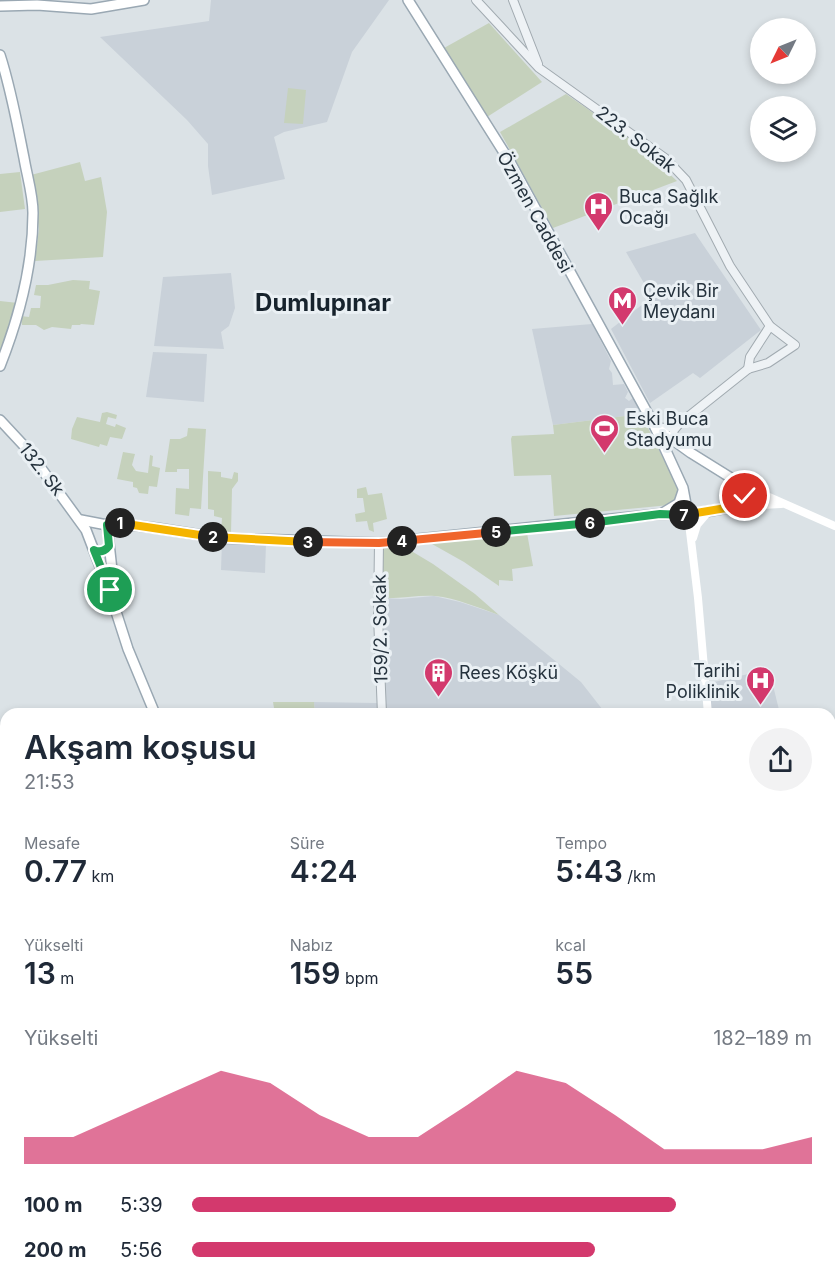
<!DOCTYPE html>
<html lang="tr">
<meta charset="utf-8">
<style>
:root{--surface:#fff;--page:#f2f2f3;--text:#1f2937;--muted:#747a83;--accent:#d3396d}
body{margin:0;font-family:Inter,sans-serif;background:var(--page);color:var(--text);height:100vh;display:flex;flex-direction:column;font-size:22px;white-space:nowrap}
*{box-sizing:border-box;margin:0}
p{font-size:20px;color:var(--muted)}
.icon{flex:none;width:33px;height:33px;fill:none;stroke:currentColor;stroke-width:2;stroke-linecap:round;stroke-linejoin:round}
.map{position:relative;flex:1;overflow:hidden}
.sheet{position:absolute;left:0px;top:708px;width:836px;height:578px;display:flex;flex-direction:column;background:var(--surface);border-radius:18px 18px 0 0;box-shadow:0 3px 9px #0003}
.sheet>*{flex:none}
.needle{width:39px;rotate:227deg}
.controls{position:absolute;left:750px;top:18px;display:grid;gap:12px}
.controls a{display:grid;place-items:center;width:66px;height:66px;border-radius:50%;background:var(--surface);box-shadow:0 3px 9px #0003;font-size:30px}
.pin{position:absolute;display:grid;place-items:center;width:51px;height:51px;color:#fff;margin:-26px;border:3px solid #fff;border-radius:50%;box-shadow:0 2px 6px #0007}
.km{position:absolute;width:30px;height:30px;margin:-15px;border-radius:50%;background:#222;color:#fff;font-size:16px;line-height:30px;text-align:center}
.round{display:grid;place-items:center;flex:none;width:63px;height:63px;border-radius:32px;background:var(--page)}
.head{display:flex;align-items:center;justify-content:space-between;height:102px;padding:0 24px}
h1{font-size:33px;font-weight:600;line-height:45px}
.stats{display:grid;grid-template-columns:repeat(3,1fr);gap:9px;height:102px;padding:6px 24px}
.stats div{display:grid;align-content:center}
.stats b{font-size:30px;font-weight:600}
.stats small{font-size:16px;font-weight:400}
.stats p{font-size:16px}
.chart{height:168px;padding:12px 24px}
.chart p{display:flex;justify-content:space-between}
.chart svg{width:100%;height:108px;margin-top:6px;fill:var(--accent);opacity:.7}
ul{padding:0 24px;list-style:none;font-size:20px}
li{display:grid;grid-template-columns:96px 72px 1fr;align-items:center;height:45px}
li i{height:15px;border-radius:8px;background:var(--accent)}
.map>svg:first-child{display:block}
.built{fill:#c9d1d9}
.green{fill:#c5d1bc}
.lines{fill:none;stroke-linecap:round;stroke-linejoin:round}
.tertiary-casing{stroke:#a1aab0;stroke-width:10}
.primary-casing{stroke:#9aa8b3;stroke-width:12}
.tertiary{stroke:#eef2f5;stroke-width:8}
.secondary{stroke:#fff;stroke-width:8}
.primary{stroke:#fff;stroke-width:9}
.split-1-casing{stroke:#fff;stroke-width:12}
.split-2-casing{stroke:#fff;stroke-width:12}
.split-3-casing{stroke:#fff;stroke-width:12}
.split-4-casing{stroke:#fff;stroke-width:12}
.split-5-casing{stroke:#fff;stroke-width:12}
.split-6-casing{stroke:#fff;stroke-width:12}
.split-7-casing{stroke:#fff;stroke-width:12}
.split-8-casing{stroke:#fff;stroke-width:12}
.split-1{stroke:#22a559;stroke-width:8}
.split-2{stroke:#f5b400;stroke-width:8}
.split-3{stroke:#f5b400;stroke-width:8}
.split-4{stroke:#f0652b;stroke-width:8}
.split-5{stroke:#f0652b;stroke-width:8}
.split-6{stroke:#22a559;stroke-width:8}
.split-7{stroke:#22a559;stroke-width:8}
.split-8{stroke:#f5b400;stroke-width:8}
.labels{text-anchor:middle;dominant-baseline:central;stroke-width:6;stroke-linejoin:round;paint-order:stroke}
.street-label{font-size:18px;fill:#25323d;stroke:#eaf0f4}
.poi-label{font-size:18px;fill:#25323d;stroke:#eaf0f4;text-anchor:start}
.district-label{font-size:24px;font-weight:bold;fill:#17232d;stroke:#eaf0f4}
</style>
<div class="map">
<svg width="835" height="1285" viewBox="0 0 835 1285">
<rect width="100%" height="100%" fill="#dbe2e6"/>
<g class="built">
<path d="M211,0H389L352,52L327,122L284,132L274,137L285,179L212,195L208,166V144L187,120L100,37L209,21Z"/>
<path d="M695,233L761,330L700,378L693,373L650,403L611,329L652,297L626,252Z"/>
<path d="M231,273L235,308L229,326L221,332L224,349L154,346L163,277Z"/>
<path d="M592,324L611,361L609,369L612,373L613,385L624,384L628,392L625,398L629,401L633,398L641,414L553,425L532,329Z"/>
<path d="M153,352L207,354L204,402L146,397Z"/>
<path d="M222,541L266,543L265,573L221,570Z"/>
<path d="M434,596L460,602L499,615L581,682L606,714H383L382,681L385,667L382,598L401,599Z"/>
<path d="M769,669L780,714H711L710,683Z"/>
<path d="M314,702L377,703L378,714H315Z"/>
<path d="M830,770H835V1116L830,1117Z"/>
</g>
<g class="green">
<path d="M489,23L542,82L487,117L444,48Z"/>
<path d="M288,88L306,90L303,124L284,123Z"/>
<path d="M566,94L634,141L677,181L553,228L500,132Z"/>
<path d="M80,162L85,181L101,177L107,212L103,257L35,261L39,229L31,175Z"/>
<path d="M20,172L25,209L0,212V174Z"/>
<path d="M73,280L90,281L89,289L100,291L94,325L81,324L80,325H72L71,329L52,327L44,330L36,325H22L21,316L29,317L31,308H40L41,296L34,295L36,285H48Z"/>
<path d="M0,301L18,303L1,351H0Z"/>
<path d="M107,412L117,415L116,419L108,417L106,424L115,427L116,424L126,428L122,439L110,437L107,446L100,444L99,447L71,439L72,429L77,417L100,422L102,413Z"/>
<path d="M641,414L679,490L677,501L670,505L554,516L551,475L514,476L511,439L512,436L554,434L553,425Z"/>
<path d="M188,428L206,429L201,509L190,508L189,516L175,514L176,488L189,489V469H177V472H165L170,439H180L187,436Z"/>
<path d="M123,452L135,454L132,465L136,471L148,473L150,455L153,456L152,466L160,468L157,487L149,486L148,494L139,493L137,488L133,487V482L117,479Z"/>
<path d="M208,471L221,472V477L232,479L234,472L238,473V481L232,489L231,534L221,533L222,518L214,516V510L208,509Z"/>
<path d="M366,487L368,495L382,493L387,519L373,523L374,532L369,530L367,521L356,522L355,514L365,512L363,498H357V489Z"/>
<path d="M527,533L533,566L512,569L513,581L499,580V586L464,562L432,544L437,541Z"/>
<path d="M382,545L403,546L433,564L475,594L499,615C479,608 456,598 435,596C417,595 399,599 382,598Z"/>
<path d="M273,702H314L315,714H275Z"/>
<rect x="830" y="770" width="5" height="106"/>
</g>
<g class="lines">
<defs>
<g id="tertiary">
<path d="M476,0L539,68L665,158L686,180L730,266L770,326L795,345L768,363L748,369L679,424L674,430L672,439"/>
<path d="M513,0L538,64"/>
<path d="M748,369L750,357L770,326"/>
<path d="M655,427L666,428L679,424"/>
<path d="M379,543L378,616L382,714"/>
<path d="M830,1127L835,1126"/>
<path d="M0,1163L4,1172L6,1217"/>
<path d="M14,1280L16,1285"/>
</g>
<g id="primary">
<path d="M408,0L510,162L655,427L683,488L688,515"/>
<path d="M0,6L37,5L91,9L144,0"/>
<path d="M0,55C11,89 17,123 24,158C27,176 33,195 33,213C33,265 19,318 0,366"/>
<path d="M0,420L27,449L86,530L109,590L128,649L155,714"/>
<path d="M661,514L679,503L683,491"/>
<path d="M81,520L107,525L114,523L156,528L220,538L379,543L660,514L688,515L738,506C745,499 745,495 744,486L691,453L655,427"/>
<path d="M107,525L115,597"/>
<path d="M458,1280L461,1285"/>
</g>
</defs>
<use href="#tertiary" class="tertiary-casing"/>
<use href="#primary" class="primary-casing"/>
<use href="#tertiary" class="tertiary"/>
<g class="secondary">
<path d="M744,486L835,526"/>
<path d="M738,506L781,504"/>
<path d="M688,515L698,598L708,714"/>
<path d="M693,538L697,525L709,511"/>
<path d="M0,1142L6,1152"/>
<path d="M830,1256L835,1277"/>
<path d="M80,1280L83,1285"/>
<path d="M90,1280L93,1285"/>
<path d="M750,1280L752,1285"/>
<path d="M117,1285L127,1280"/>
</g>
<use href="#primary" class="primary"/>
</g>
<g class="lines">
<defs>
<path id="split-1" d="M110,590L94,550C100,553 105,551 109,546L107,525L120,523"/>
<path id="split-2" d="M120,523L213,537"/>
<path id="split-3" d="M213,537L308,542"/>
<path id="split-4" d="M308,542L379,543L402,541"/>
<path id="split-5" d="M402,541L496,532"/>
<path id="split-6" d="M496,532L590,523"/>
<path id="split-7" d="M590,523L660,514L684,515"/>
<path id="split-8" d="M684,515L738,506L745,496"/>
</defs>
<use href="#split-1" class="split-1-casing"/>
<use href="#split-2" class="split-2-casing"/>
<use href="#split-3" class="split-3-casing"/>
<use href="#split-4" class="split-4-casing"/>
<use href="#split-5" class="split-5-casing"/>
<use href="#split-6" class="split-6-casing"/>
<use href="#split-7" class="split-7-casing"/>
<use href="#split-8" class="split-8-casing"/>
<use href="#split-1" class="split-1"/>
<use href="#split-2" class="split-2"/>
<use href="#split-3" class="split-3"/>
<use href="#split-4" class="split-4"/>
<use href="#split-5" class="split-5"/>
<use href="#split-6" class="split-6"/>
<use href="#split-7" class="split-7"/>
<use href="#split-8" class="split-8"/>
</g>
<defs>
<symbol id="hospital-pin" viewBox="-11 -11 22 30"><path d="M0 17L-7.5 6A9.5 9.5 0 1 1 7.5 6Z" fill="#d3396d" stroke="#eaf0f4"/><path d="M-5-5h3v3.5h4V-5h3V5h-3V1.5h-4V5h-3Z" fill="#fff"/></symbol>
<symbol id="metro-pin" viewBox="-11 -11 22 30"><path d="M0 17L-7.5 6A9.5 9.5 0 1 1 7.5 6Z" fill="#d3396d" stroke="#eaf0f4"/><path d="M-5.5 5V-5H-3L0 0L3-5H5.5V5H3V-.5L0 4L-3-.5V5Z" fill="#fff"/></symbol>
<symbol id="stadium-pin" viewBox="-11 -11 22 30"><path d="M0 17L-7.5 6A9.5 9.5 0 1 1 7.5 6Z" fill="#d3396d" stroke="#eaf0f4"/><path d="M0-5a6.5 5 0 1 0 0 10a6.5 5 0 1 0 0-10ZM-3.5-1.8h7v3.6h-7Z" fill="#fff"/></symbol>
<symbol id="building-pin" viewBox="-11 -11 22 30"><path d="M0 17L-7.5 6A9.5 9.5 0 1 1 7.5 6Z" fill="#d3396d" stroke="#eaf0f4"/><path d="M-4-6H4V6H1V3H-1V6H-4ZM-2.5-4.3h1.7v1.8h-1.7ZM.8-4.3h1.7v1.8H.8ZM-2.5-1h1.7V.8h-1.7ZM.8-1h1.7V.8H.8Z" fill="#fff"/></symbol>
</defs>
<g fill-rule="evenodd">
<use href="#hospital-pin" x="582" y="190" width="33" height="45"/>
<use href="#metro-pin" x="606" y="284" width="33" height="45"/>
<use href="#stadium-pin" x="588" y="412" width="33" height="45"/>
<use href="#building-pin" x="422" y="656" width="33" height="45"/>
<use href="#hospital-pin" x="744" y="664" width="33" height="45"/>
</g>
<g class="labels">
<g class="street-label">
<text transform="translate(636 139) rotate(38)">223. Sokak</text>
<text transform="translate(535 212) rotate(61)">Özmen Caddesi</text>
<text transform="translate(42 469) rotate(52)">132. Sk</text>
<text transform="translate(380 629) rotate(-91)">159/2. Sokak</text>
</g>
<g class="poi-label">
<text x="619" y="196">Buca Sağlık<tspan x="619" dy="21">Ocağı</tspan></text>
<text x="643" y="290">Çevik Bir<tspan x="643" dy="21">Meydanı</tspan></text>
<text x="626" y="418">Eski Buca<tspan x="626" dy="21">Stadyumu</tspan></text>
<text x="740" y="670" text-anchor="end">Tarihi<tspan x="740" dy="21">Poliklinik</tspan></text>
<text x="459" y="672">Rees Köşkü</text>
</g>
<g class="district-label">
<text x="323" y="302">Dumlupınar</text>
</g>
</g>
</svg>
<div class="controls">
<a><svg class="needle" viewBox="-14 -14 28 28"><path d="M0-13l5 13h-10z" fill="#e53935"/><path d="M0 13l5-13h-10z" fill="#747a83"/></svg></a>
<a><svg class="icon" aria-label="layers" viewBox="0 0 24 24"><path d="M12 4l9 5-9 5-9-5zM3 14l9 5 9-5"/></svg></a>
</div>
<div class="pin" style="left:110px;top:590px;background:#1e9e55"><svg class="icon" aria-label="arrive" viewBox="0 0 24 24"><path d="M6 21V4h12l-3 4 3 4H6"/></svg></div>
<div class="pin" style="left:745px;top:496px;background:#d93025"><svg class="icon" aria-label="check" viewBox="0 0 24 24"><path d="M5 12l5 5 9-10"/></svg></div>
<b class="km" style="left:120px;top:523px">1</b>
<b class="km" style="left:213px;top:537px">2</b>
<b class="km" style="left:308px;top:542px">3</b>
<b class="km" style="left:402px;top:541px">4</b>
<b class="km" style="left:496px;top:532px">5</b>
<b class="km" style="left:590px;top:523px">6</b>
<b class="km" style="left:684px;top:515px">7</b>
<section class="sheet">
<div class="head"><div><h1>Akşam koşusu</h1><p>21:53</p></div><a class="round"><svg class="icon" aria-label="share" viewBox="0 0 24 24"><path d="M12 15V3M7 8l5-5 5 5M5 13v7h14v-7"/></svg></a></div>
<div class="stats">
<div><p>Mesafe</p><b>0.77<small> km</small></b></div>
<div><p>Süre</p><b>4:24</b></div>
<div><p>Tempo</p><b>5:43<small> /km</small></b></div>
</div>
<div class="stats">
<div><p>Yükselti</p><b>13<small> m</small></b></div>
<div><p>Nabız</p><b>159<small> bpm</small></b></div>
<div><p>kcal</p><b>55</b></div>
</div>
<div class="chart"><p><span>Yükselti</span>182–189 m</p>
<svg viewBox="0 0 160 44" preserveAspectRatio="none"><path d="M0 44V33L10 33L20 24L30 15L40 6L50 11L60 24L70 33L80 33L90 20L100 6L110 11L120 24L130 38L140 38L150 38L160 33V44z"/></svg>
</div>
<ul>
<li><b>100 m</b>5:39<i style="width:78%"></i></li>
<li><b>200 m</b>5:56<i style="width:65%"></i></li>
</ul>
</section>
</div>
